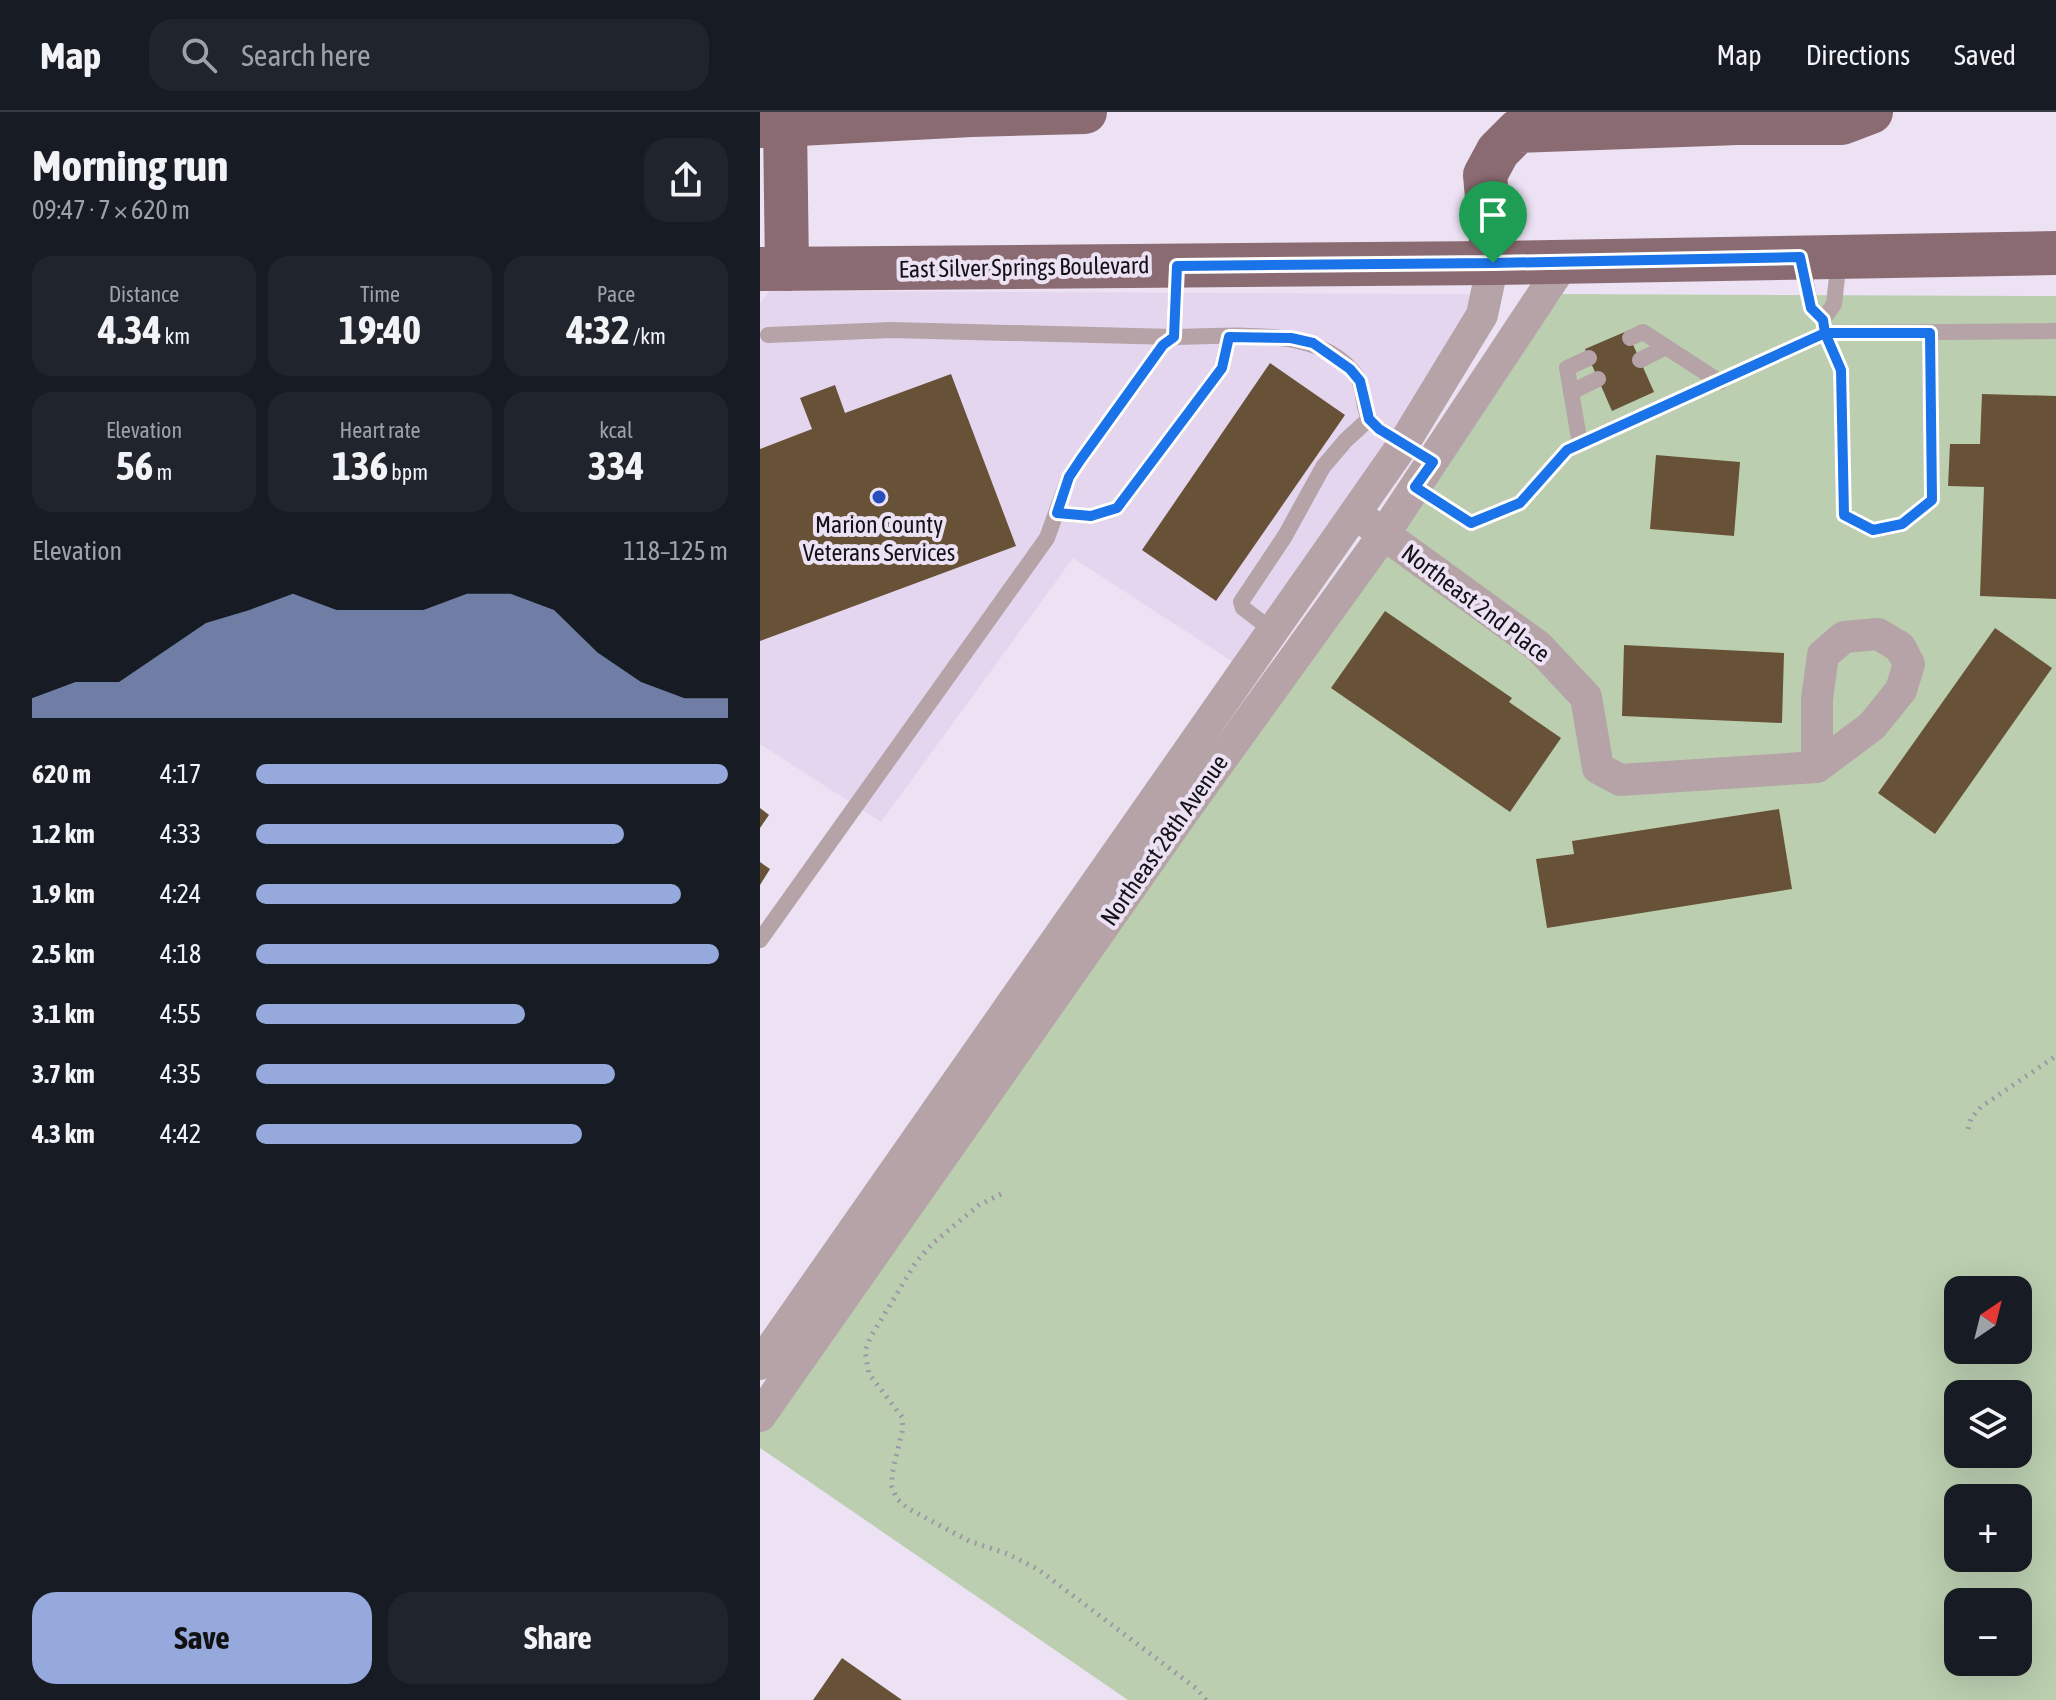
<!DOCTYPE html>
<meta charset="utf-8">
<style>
:root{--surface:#171b24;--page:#20242c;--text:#f1f3f6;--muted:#9ea1a6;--line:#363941;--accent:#96a9dc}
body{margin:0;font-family:"Asap Condensed",sans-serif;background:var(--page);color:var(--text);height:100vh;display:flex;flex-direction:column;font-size:30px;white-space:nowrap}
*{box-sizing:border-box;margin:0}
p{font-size:26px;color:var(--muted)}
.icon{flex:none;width:44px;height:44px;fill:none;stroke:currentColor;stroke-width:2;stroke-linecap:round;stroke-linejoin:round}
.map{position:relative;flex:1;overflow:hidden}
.drawer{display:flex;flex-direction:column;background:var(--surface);width:760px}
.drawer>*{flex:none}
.needle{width:52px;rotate:35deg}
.tools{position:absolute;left:1184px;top:1164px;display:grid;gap:16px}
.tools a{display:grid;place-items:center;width:88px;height:88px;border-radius:16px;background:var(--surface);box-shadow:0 8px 32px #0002;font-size:40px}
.pin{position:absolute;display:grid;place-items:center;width:68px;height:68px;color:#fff;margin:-82px -34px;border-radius:50% 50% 50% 0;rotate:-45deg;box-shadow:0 0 8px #0007}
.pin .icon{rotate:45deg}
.round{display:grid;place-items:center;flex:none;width:84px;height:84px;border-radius:24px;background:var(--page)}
.headline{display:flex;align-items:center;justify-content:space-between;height:136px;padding:0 32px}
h1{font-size:44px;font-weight:700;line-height:60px}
.stats{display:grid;grid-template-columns:repeat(3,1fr);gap:12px;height:136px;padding:8px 32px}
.stats div{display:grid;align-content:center;border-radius:20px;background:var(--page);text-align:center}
.stats b{font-size:40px;font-weight:700}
.stats small{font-size:22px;font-weight:400}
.stats p{font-size:22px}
.chart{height:224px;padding:16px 32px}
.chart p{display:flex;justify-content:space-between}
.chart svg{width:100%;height:144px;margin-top:8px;fill:var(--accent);opacity:.7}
.button{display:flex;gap:16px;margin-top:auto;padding:16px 32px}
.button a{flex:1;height:92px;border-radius:24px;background:var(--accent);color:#111;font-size:32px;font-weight:700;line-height:92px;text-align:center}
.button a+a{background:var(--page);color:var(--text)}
ul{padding:0 32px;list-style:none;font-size:26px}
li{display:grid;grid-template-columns:128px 96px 1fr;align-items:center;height:60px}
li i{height:20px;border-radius:10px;background:var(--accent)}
header{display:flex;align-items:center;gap:48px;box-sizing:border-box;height:112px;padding:0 40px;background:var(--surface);border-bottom:2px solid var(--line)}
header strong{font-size:38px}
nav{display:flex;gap:44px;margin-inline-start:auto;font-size:28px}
.search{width:560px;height:72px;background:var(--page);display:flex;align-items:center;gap:20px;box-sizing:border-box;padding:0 28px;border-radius:24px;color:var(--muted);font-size:30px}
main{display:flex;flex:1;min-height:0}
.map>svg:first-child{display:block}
.built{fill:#e4d6ef}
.green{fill:#bbcfb0;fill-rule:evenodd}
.building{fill:#685237}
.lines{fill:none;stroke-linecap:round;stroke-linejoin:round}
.path{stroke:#9e97a5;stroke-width:5;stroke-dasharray:2 6;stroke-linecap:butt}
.service{stroke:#b5a3a7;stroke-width:16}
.minor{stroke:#b5a3a7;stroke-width:32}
.primary{stroke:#8b6b72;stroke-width:44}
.route-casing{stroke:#fff;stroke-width:16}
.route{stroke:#1a73e8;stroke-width:10}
.poi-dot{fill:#264ebd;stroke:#ece2f4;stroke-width:3}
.labels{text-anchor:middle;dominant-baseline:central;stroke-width:8;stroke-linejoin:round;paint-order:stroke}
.street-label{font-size:24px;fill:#141117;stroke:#ece2f4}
.poi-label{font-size:24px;fill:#141117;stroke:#ece2f4}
</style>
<header>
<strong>Map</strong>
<div class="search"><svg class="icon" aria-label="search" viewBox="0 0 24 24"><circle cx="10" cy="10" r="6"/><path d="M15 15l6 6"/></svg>Search here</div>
<nav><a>Map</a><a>Directions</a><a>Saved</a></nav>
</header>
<main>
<section class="drawer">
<div class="headline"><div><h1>Morning run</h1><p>09:47 · 7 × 620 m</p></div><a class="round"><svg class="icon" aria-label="share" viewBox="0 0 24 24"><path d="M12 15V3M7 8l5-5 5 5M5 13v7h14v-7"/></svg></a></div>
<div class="stats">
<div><p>Distance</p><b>4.34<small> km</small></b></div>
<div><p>Time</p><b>19:40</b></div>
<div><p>Pace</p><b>4:32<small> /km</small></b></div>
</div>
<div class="stats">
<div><p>Elevation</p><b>56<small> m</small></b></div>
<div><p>Heart rate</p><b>136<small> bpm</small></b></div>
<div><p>kcal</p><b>334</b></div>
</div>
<div class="chart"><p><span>Elevation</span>118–125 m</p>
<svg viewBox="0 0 160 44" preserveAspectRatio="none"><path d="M0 44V38L10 33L20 33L30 24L40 15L50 11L60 6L70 11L80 11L90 11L100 6L110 6L120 11L130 24L140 33L150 38L160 38V44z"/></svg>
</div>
<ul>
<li><b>620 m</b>4:17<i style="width:100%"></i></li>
<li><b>1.2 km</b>4:33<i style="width:78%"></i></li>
<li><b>1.9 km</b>4:24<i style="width:90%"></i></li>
<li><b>2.5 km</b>4:18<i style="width:98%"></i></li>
<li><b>3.1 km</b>4:55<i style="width:57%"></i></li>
<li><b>3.7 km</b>4:35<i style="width:76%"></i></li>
<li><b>4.3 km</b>4:42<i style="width:69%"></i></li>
</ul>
<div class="button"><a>Save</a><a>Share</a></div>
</section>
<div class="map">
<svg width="1296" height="1588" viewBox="0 0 1296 1588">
<rect width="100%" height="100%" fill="#ece2f4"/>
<path class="built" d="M10,179L711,182L708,199L632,323L473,550L313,446L121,710L0,632V191Z"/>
<path class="green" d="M800,182L1296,184V1588H368L0,1336V1319ZM1198,1178H1258V1238H1198ZM1198,1282H1258V1342H1198ZM1198,1386H1258V1446H1198ZM1198,1490H1258V1550H1198Z"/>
<g class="building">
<path d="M867,219L894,280L852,299L825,237Z"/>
<path d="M510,251L585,303L456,489L382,438Z"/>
<path d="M191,262L256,434L0,529V337L52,317L40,286L75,273L85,301Z"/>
<path d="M1222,282L1296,284V487L1220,484L1224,375L1188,374L1190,332H1220Z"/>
<path d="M896,343L980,350L974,424L890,417Z"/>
<path d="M625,499L752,586L749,590L801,626L750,700L571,576Z"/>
<path d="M1235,516L1292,556L1175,722L1118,681Z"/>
<path d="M864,533L1024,541L1022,611L862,604Z"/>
<path d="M0,696L9,703L0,716Z"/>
<path d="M1019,697L1032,777L787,816L776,747L814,742L812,729Z"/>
<path d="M0,750L10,757L0,773Z"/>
<path d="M82,1546L142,1588H53Z"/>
</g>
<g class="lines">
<g class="path">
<path d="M1208,1017L1211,1006L1221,995L1296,944"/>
<path d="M241,1082L219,1093L173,1131L156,1150L110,1226L105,1239L109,1262L142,1305L143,1316L132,1362V1375L137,1387L149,1397L209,1429L248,1442L279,1458L437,1577L446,1588"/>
</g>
<g class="service">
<path d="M1041,146L1051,196L1063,208L1074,192L1079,147"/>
<path d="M1063,208L1065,221L1081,258L1084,403L1113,418L1142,412L1172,388L1170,221"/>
<path d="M8,223L132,218L414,225L417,155"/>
<path d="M870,226L883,220L960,270"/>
<path d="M880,248L906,235"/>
<path d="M811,280L838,267"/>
<path d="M820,332L807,256L829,246"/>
<path d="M655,375L711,411L760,391L807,338L1065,221L1296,219"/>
<path d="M297,401L331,404L357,396L462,256L469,225"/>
<path d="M513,519L483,496L481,490L525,424L563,355L586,328L609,307"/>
<path d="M0,828L287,426L309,365L321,347L403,233L414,225C470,225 561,212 597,265C605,277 602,294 609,306C616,319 637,326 649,334"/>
</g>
<g class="minor">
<path d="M607,410L778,534L826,585L838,656L860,668L1057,655L1112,614L1141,578L1149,552L1140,535L1118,522L1084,525L1063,543L1057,587V655"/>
<path d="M0,1252L644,331L722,203L733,151"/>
<path d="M0,1304L427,695L624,422L805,149"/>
</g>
<g class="primary">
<path d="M25,12L27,157"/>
<path d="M0,14L211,3L325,0"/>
<path d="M733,151L725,63L738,39L758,19L978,11H1082L1111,0"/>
<path d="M0,157L733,151L1296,141"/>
</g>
</g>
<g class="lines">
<defs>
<path id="route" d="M733,151L417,154L414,225L403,233L321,347L309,365L297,401L331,404L357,396L462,256L469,225L531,226L553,231L590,257L600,269L609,307L619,317L673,350L655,375L711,411L760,391L807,338L1065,221L1081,258L1084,403L1113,418L1142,412L1172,388L1170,221H1065L1063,208L1051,196L1040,145L733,151"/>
</defs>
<use href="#route" class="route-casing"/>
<use href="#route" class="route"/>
</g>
<circle class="poi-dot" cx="119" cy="385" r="8"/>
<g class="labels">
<g class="street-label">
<text transform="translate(264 155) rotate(-1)">East Silver Springs Boulevard</text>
<text transform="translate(716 491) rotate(37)">Northeast 2nd Place</text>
<text transform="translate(404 728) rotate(-55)">Northeast 28th Avenue</text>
</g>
<g class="poi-label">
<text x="119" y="412">Marion County<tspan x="119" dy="28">Veterans Services</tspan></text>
</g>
</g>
</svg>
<div class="tools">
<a><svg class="needle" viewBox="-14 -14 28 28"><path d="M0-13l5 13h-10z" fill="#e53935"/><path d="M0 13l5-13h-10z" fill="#9ea1a6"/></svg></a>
<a><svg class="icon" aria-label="layers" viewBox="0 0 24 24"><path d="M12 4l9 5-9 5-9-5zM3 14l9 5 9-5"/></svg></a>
<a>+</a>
<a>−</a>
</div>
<div class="pin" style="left:733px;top:151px;background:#1e9e55"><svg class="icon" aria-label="arrive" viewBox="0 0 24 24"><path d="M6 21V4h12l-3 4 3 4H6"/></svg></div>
</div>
</main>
